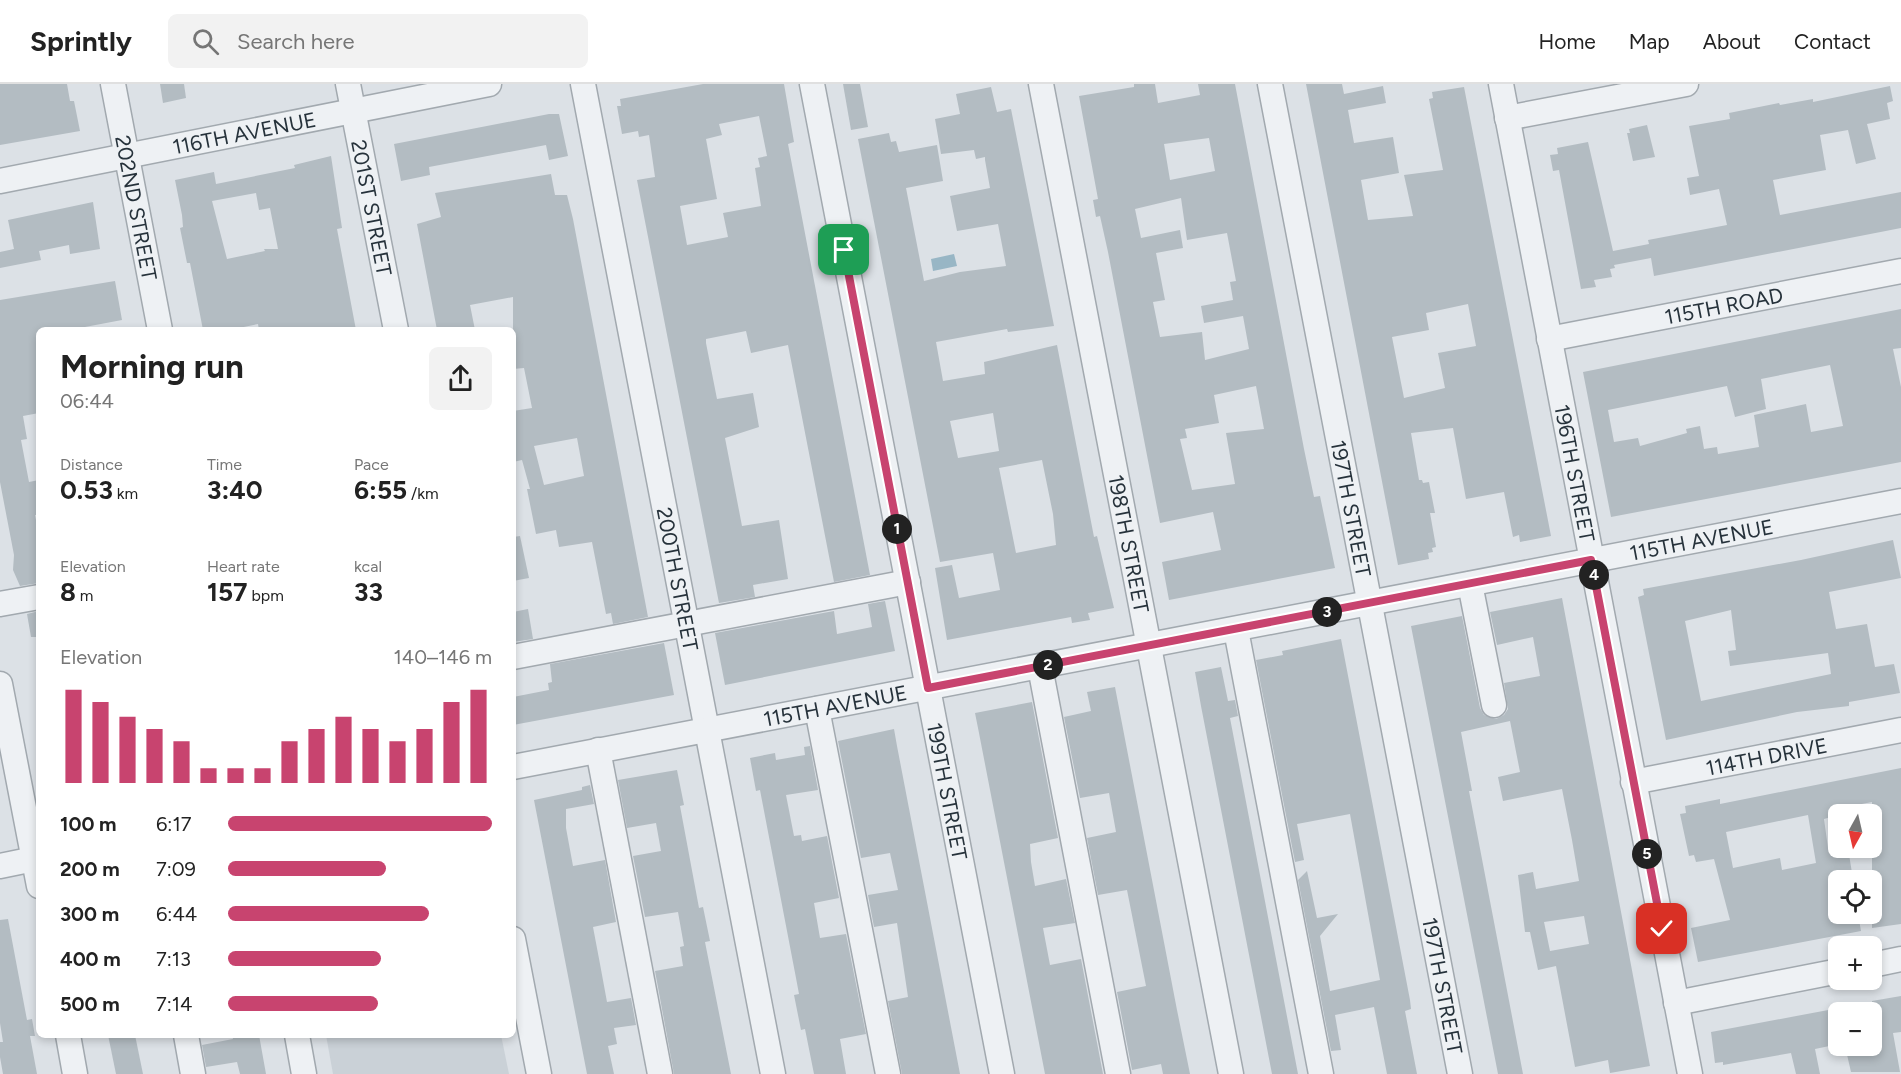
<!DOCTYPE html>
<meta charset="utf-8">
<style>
:root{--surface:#fff;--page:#f2f2f2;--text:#222;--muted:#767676;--line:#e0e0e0;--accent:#c8446f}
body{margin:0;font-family:Figtree,sans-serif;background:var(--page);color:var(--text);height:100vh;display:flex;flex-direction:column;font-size:22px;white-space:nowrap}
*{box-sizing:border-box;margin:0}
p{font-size:20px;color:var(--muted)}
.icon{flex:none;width:33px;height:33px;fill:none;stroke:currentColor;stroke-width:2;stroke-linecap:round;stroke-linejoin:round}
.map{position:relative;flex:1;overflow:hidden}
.side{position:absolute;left:36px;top:243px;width:480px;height:711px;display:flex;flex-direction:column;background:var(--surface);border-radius:9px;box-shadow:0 3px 9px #0003}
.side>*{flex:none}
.needle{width:39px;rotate:188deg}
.fabs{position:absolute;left:1828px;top:720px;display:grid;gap:12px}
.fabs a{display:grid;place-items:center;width:54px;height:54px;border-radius:9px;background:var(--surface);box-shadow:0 3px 9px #0003;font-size:30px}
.pin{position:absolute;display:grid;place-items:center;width:51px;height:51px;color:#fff;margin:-26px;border-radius:12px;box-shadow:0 3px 9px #0006}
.km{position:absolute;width:30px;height:30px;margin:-15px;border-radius:50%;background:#222;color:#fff;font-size:16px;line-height:30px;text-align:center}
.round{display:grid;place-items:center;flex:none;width:63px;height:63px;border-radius:9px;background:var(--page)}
.overview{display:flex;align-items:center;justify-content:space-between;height:102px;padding:0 24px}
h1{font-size:33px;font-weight:700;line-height:45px}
.metrics{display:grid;grid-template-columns:repeat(3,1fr);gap:9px;height:102px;padding:6px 24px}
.metrics div{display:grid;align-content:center}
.metrics b{font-size:26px;font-weight:700}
.metrics small{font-size:16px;font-weight:400}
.metrics p{font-size:16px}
.chart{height:168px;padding:12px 24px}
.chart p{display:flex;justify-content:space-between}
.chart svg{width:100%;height:108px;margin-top:6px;stroke:var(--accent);stroke-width:6}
ul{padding:0 24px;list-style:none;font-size:20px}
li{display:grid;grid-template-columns:96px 72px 1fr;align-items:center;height:45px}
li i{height:15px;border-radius:8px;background:var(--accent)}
header{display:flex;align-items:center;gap:36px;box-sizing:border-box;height:84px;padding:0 30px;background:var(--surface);border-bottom:2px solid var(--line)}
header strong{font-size:28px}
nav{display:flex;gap:33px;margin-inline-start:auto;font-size:21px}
.search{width:420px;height:54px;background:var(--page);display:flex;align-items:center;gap:15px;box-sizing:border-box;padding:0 21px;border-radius:9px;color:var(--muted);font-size:22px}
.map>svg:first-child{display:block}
.built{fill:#cad1d7}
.water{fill:#98b6c5}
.building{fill:#b3bcc2;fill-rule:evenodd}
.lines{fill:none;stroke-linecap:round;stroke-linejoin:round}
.minor-casing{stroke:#a2a9af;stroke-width:27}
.minor{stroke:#eef1f4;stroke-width:24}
.route-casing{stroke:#fff;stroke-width:12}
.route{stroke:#c8446f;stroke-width:8}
.labels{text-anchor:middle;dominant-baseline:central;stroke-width:6;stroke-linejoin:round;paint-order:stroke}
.street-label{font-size:21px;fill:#26323b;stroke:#ebf0f3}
</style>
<header>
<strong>Sprintly</strong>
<div class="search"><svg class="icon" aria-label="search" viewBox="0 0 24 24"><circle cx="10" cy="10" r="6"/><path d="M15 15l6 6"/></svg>Search here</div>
<nav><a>Home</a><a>Map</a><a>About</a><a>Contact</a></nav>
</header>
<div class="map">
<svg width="1901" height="990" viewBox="0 0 1901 990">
<rect width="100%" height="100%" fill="#dce1e6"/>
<path class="built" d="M326,951H501L509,990H333Z"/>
<path class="water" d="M954,170L957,182L933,187L931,175Z"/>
<g class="building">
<path d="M0,0H67L70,17H74L80,47L0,61Z"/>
<path d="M160,0H184L186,14L163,19Z"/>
<path d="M703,0H784L794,58L788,60L870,491L834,498L788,261L751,269L746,247L706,255V259L717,315L753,309L759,343L725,354L742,442L779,436L788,495L753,501L755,513L719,519L637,96L655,93L649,51L639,53L638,47L622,50L617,22H621L620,15ZM759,32L767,72L758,74L760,83L755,84L761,122L723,129L728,153L687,161L680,122L717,115L706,55L722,51L719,40Z"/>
<path d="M843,0H860L868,43L851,46Z"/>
<path d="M1134,0H1155L1158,19L1200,11L1198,0H1235L1304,365L1314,413L1320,412L1335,484L1169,516L1162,478L1221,466L1213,428L1160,439L1108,168L1100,132L1096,133L1093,116L1098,115L1079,12L1134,3ZM1209,54L1215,87L1170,96L1164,60ZM1181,114L1187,156L1227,149L1236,197L1230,198L1233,216L1201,222L1204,239L1243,232L1249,265L1205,276L1202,248L1160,253L1153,218L1165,216L1156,169L1183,164L1180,146L1141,154L1135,125ZM1256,302L1264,345L1226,349L1235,400L1192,406L1180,355L1187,354L1185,345L1219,339L1214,311Z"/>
<path d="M1306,0H1342L1344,10L1383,2L1386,19L1348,26L1354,59L1393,53L1399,89L1361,96L1368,136L1413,132L1404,91L1443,86L1429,15L1433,14L1432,8L1464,3L1551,452L1520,458L1519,451L1513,453L1504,408L1466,415L1453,344L1411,349L1419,396H1422L1423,399L1429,398L1435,429H1430L1436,463L1432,464L1433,468L1428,469L1429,475L1398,481ZM1468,220L1476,262L1438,269L1445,304L1404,314L1392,253L1429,246L1426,229Z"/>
<path d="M1890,2L1893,17L1887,19L1890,35L1867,40L1876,75L1856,80L1848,46L1820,51L1826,86L1773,96L1780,131L1901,108V144L1654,192L1651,174L1614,181L1615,184L1610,185L1612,193L1594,196L1596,203L1581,205L1559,86L1553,87L1550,71L1558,70L1557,64L1588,58L1613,167L1649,160L1648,156L1727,141L1719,105L1690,111L1687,94L1699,92L1689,42L1730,35L1729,29L1779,19L1780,21L1813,15V18Z"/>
<path d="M991,3L997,28L1011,25L1054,242L1008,248L1007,245L936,258L943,297L985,290L984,278L1057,261L1094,453L1097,452L1114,524L1088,529L1090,536L1072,539L1071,533L947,556L935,484L952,481L959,514L1000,506L993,469L940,478L858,55L889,49L891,58L896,57L899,68L937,61L943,97L906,104L924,197L960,188L1006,182L998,140L957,147L950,112L990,104L985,76V73L976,75L974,66L941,70L935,35L960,30L956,10ZM993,329L999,367L958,374L950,337ZM1042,376L1053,430L1056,461L1016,469L999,384Z"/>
<path d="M549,30H559L568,72L549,76L546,61L429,83L430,91L401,97L394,60Z"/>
<path d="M1647,41L1655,73L1633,77L1627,49H1630L1629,45Z"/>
<path d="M331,72L342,144L337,145L356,246H280V243L259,246L258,240L229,246H203L190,179H187L180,144L183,143L182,131L175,96L214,88L216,100L295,84L294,81ZM256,109L259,126L270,124L278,165H264L265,167L227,175L212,117Z"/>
<path d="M551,90L555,111H567L573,135L648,533L613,540L611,529L606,530L592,458L559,463L556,446L536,450L527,405H530L522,376L513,378V327L532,324L524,284L513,285V213L470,221L475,246H437L417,140L441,133L435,109ZM577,354L584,392L544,401L534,362Z"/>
<path d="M93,118L100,165L70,170L69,161L39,167L41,176L0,184V168L14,165L8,136Z"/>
<path d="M115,197L122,236L69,246H39V329L23,332L27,355L21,356L29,398L39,396V431H35L39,451V499L20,502L13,486L14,471L0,398V216Z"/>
<path d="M1901,225V264L1893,265L1901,303V378L1611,433L1583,288ZM1830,281L1843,342L1811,348L1806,320L1754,331L1759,363L1718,370L1717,363L1704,365L1700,342L1686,345L1687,349L1640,362L1638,354L1614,358L1608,326L1727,302L1735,333L1766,325L1761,295Z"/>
<path d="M520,452L529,494L513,497V453Z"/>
<path d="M1893,456L1901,494L1829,508L1836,545L1867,540L1875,583L1894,580L1900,609L1849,618V622L1797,628L1666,656L1638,513L1644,511L1643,505L1801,476ZM1731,526L1736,566L1728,567L1730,582L1828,569L1831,590L1701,617L1685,537Z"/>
<path d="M1562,514L1650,982L1610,989L1608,976L1575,983L1556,882L1538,886L1530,848H1525L1518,791L1533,788L1536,805L1579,797L1572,756L1562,705L1503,717L1498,693L1520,688L1510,637L1461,648L1472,707H1469L1523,990H1498L1411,542L1462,532L1480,624L1484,631L1496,635L1504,631L1508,625L1504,599L1540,592L1533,553L1497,561L1490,528ZM1584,832L1589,860L1550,867L1544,838Z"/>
<path d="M885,517L895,567L725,601L715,549L834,527L837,550L872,543L868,520Z"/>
<path d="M528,525L533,555L513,558V528Z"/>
<path d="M39,527V553H31L27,530Z"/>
<path d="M1341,555L1410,916L1411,925L1405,927L1417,990H1387L1374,923L1335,931L1341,966L1331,967L1298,796L1307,787L1317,834L1338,830L1320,852L1330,907L1380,896L1350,730L1297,740L1304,776L1295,778L1256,576L1283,571L1282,567Z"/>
<path d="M664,559L674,611L513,641V613L549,606L548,599L552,598L550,580Z"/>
<path d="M1221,583L1228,617L1235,616L1238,632L1230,634L1298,990H1272L1201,622L1195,588Z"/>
<path d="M1115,603L1177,926L1190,990H1163L1161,980L1132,986L1117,908L1146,902L1127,806L1098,811L1087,754L1116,748L1109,709L1080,714L1064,633L1091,627L1087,608Z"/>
<path d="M1032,618L1058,754L1030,760L1031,778L1035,802L1066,795L1075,839L1043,844L1050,881L1081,875L1103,990H1045L979,649L975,629Z"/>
<path d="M894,645L897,662L960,990H902L888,917L908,913L897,839L874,843L868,811L898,806L890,769L861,774L838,657Z"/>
<path d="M810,662L818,706L786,711L794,752L801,751L802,757L827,752L839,814L814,819L820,854L846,850L866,950L840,955L846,990H814L805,945L801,946L794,911L799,910L796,894L760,706L756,707L750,674L775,669L776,676L805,671L804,663Z"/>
<path d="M1901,684V840L1872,844V718L1841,724L1842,730L1824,735L1828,764H1848L1852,789L1831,794L1837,830H1858L1861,847L1698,878L1691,844L1730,836L1714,775L1696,778L1694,771L1689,772L1680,730L1686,729L1685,722L1720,715V720ZM1808,731L1816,779L1782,786L1780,774L1733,784L1726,748Z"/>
<path d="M677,686L684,721L680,722L699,824L703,823L710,857L705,858L731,990H674L655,887L683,882L680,863L684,862L678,828L645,833L633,772L661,767L656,739L627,744L618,696Z"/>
<path d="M590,701L594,720L566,725V744L573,782L605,776L616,838L593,843L600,880L607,918L631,914L636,941L614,944L617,960L608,962L614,990H587L534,716L582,706V703Z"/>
<path d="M8,835L27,936L32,935L35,952H30L37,990H3L0,973V958H3L0,939V836Z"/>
<path d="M1901,912V948L1893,949L1900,988H1851L1845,962H1872V917Z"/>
<path d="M1839,924V960L1815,965L1820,990H1796L1791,969L1723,981V978L1715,979L1711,948Z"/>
<path d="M108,951H135L143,990H116Z"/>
<path d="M232,951H259L266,990H240L237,978L206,983L202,961L233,955Z"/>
</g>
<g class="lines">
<defs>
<g id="minor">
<path id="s1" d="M113,0L160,246"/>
<path id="s2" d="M348,0L396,246"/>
<path id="s3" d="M583,0L773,990"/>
<path id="s4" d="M812,0L1002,990"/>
<path id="s5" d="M1041,0L1231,990"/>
<path id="s6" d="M1270,0L1460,990"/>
<path id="s7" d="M1501,0L1690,990"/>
<path d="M1507,34L1686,0"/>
<path id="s8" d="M0,97L489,0"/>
<path id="s9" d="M1549,255L1901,187"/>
<path d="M1470,500L1494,621"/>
<path d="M0,520L39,513"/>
<path d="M1236,546L1321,990"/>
<path d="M513,573L908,498"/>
<path d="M1040,583L1118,990"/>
<path d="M0,600L39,802"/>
<path d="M817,625L888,990"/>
<path d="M598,666L660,990"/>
<path id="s10" d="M513,683L1901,417"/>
<path id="s11" d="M1633,698L1901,646"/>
<path d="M0,782L39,774"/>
<path d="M513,855L539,990"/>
<path d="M1872,881L1901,875"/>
<path d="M1676,919L1839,887"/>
<path d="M68,951L75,990"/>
<path d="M186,951L193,990"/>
<path d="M297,951L304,990"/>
</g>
</defs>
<use href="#minor" class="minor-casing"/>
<use href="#minor" class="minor"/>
</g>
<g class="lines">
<defs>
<path id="route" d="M844,166L928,604L1591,476L1662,845"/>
</defs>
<use href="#route" class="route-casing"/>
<use href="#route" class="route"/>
</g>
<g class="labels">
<g class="street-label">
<text stroke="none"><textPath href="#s8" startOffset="249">116TH AVENUE</textPath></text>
<text stroke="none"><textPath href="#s1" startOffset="126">202ND STREET</textPath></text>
<text stroke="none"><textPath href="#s2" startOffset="126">201ST STREET</textPath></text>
<text stroke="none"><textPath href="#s9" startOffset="178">115TH ROAD</textPath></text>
<text stroke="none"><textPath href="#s7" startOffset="396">196TH STREET</textPath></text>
<text stroke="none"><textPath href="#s6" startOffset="432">197TH STREET</textPath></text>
<text stroke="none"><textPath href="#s10" startOffset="1210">115TH AVENUE</textPath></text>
<text stroke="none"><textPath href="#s5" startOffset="468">198TH STREET</textPath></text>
<text stroke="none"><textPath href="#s3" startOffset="504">200TH STREET</textPath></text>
<text stroke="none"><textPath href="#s10" startOffset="328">115TH AVENUE</textPath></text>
<text stroke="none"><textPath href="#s11" startOffset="136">114TH DRIVE</textPath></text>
<text stroke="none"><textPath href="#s4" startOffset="720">199TH STREET</textPath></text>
<text stroke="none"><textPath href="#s6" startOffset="918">197TH STREET</textPath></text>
</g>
</g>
</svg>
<div class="fabs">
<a><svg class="needle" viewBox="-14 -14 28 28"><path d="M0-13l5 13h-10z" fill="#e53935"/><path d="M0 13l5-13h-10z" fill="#767676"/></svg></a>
<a><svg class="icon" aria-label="locate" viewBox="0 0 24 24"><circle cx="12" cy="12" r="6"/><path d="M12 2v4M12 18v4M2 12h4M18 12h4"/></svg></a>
<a>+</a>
<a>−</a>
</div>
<div class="pin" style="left:844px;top:166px;background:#1e9e55"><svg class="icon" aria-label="arrive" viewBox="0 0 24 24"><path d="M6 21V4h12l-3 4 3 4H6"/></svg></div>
<div class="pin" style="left:1662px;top:845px;background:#d93025"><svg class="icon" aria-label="check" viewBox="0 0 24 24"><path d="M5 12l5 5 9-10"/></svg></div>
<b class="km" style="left:897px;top:445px">1</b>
<b class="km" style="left:1048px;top:581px">2</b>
<b class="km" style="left:1327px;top:528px">3</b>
<b class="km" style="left:1594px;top:491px">4</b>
<b class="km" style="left:1647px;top:770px">5</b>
<section class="side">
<div class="overview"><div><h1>Morning run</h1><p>06:44</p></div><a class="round"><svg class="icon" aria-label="share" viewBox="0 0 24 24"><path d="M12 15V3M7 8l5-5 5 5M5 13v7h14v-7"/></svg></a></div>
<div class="metrics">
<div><p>Distance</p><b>0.53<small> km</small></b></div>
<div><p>Time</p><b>3:40</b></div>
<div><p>Pace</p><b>6:55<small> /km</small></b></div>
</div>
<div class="metrics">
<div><p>Elevation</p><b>8<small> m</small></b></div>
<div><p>Heart rate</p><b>157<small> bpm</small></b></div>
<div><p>kcal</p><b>33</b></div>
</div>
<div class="chart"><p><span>Elevation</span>140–146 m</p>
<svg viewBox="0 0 160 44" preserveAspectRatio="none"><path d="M5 44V6M15 44V11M25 44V17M35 44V22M45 44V27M55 44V38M65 44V38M75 44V38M85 44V27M95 44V22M105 44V17M115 44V22M125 44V27M135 44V22M145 44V11M155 44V6"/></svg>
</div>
<ul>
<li><b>100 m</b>6:17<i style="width:100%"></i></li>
<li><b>200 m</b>7:09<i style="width:60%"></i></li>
<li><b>300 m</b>6:44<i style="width:76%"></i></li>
<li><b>400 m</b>7:13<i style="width:58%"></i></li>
<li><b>500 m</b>7:14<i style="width:57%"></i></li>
</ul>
</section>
</div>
